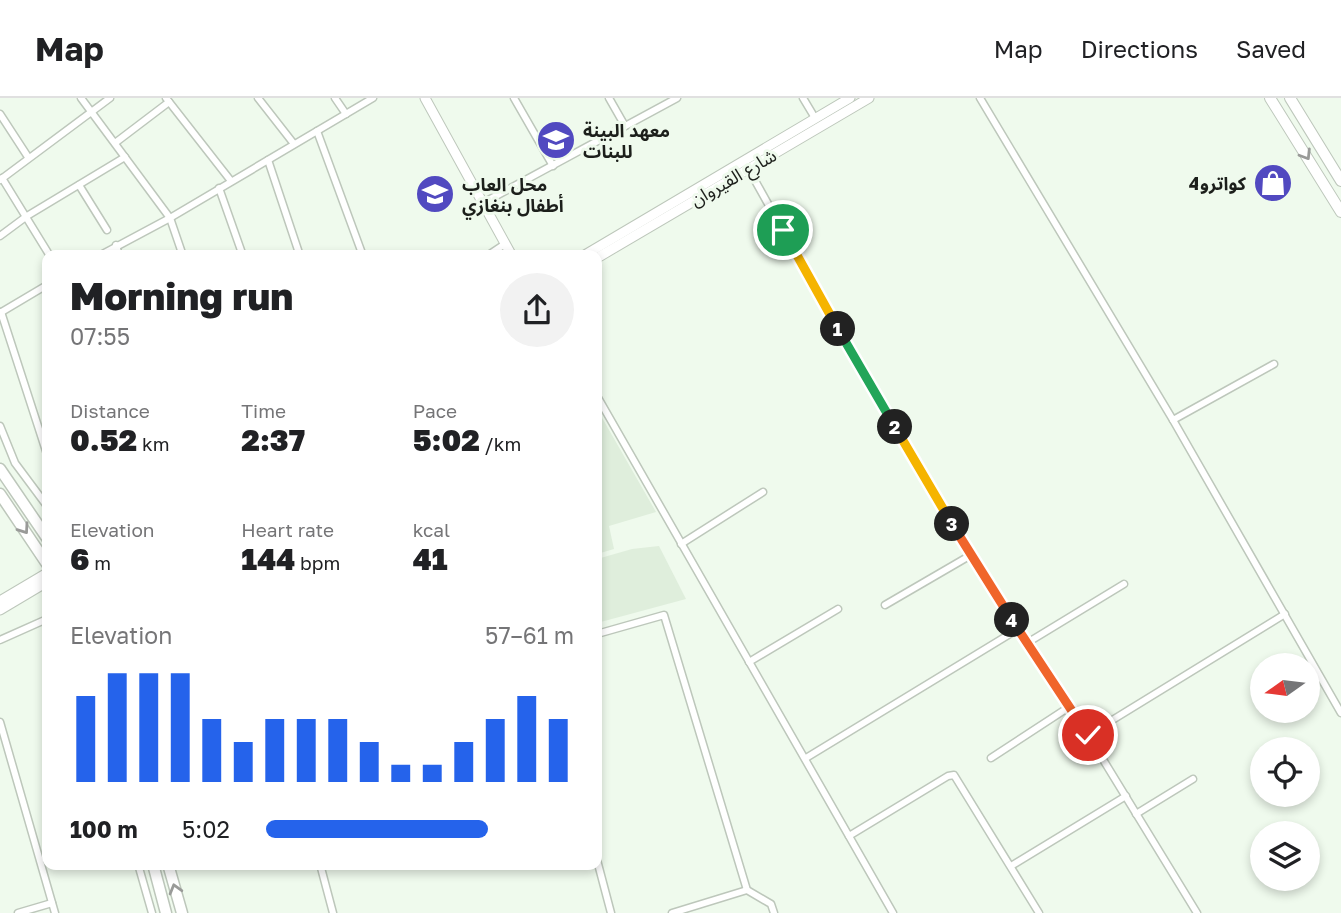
<!DOCTYPE html>
<meta charset="utf-8">
<style>
:root{--surface:#fff;--page:#f2f2f2;--text:#202124;--muted:#757577;--line:#e0e0e0;--accent:#2563eb}
body{margin:0;font-family:"Golos Text","Noto Sans Arabic",sans-serif;background:var(--page);color:var(--text);height:100vh;display:flex;flex-direction:column;font-size:26px;white-space:nowrap}
*{box-sizing:border-box;margin:0}
p{font-size:23px;color:var(--muted)}
.icon{flex:none;width:38px;height:38px;fill:none;stroke:currentColor;stroke-width:2;stroke-linecap:round;stroke-linejoin:round}
.map{position:relative;flex:1;overflow:hidden}
.sheet{position:absolute;left:42px;top:152px;width:560px;height:620px;display:flex;flex-direction:column;background:var(--surface);border-radius:14px;box-shadow:0 4px 10px #0003}
.sheet>*{flex:none}
.needle{width:46px;rotate:256deg}
.controls{position:absolute;left:1250px;top:555px;display:grid;gap:14px}
.controls a{display:grid;place-items:center;width:70px;height:70px;border-radius:50%;background:var(--surface);box-shadow:0 4px 10px #0003;font-size:35px}
.pin{position:absolute;display:grid;place-items:center;width:60px;height:60px;color:#fff;margin:-30px;border:4px solid #fff;border-radius:50%;box-shadow:0 2px 7px #0007}
.km{position:absolute;width:35px;height:35px;margin:-18px;border-radius:50%;background:#222;color:#fff;font-size:19px;line-height:35px;text-align:center}
.round{display:grid;place-items:center;flex:none;width:74px;height:74px;border-radius:37px;background:var(--page)}
.head{display:flex;align-items:center;justify-content:space-between;height:119px;padding:0 28px}
h1{font-size:38px;font-weight:800;line-height:52px}
.stats{display:grid;grid-template-columns:repeat(3,1fr);gap:10px;height:119px;padding:7px 28px}
.stats div{display:grid;align-content:center}
.stats b{font-size:30px;font-weight:800}
.stats small{font-size:19px;font-weight:400}
.stats p{font-size:19px}
.chart{height:196px;padding:14px 28px}
.chart p{display:flex;justify-content:space-between}
.chart svg{width:100%;height:126px;margin-top:7px;stroke:var(--accent);stroke-width:6}
ul{padding:0 28px;list-style:none;font-size:23px}
li{display:grid;grid-template-columns:112px 84px 1fr;align-items:center;height:52px}
li i{height:18px;border-radius:9px;background:var(--accent)}
header{display:flex;align-items:center;gap:42px;box-sizing:border-box;height:98px;padding:0 35px;background:var(--surface);border-bottom:2px solid var(--line)}
header strong{font-size:33px}
nav{display:flex;gap:38px;margin-inline-start:auto;font-size:24px}
.map>svg:first-child{display:block}
.built{fill:#dfeedc}
.lines{fill:none;stroke-linecap:round;stroke-linejoin:round}
.street-casing{stroke:#bdc7bb;stroke-width:9}
.secondary-casing{stroke:#bdc7bb;stroke-width:11}
.primary-casing{stroke:#bdc7bb;stroke-width:12}
.highway-casing{stroke:#bdc7bb;stroke-width:13}
.street{stroke:#fff;stroke-width:6}
.secondary{stroke:#fff;stroke-width:9}
.primary{stroke:#fff;stroke-width:10}
.highway{stroke:#fff;stroke-width:10}
.oneway{stroke:#999a98}
.split-1-casing{stroke:#fff;stroke-width:14}
.split-2-casing{stroke:#fff;stroke-width:14}
.split-3-casing{stroke:#fff;stroke-width:14}
.split-4-casing{stroke:#fff;stroke-width:14}
.split-5-casing{stroke:#fff;stroke-width:14}
.split-6-casing{stroke:#fff;stroke-width:14}
.split-1{stroke:#f5b400;stroke-width:9}
.split-2{stroke:#22a559;stroke-width:9}
.split-3{stroke:#f5b400;stroke-width:9}
.split-4{stroke:#f0652b;stroke-width:9}
.split-5{stroke:#f0652b;stroke-width:9}
.split-6{stroke:#22a559;stroke-width:9}
.labels{text-anchor:middle;dominant-baseline:central;stroke-width:6;stroke-linejoin:round;paint-order:stroke}
.poi-label{font-size:18px;font-weight:bold;fill:#1c1f1b;stroke:#effaed;text-anchor:start}
.street-label{font-size:18px;fill:#1c1f1b;stroke:#effaed}
</style>
<header>
<strong>Map</strong>
<nav><a>Map</a><a>Directions</a><a>Saved</a></nav>
</header>
<div class="map">
<svg width="1341" height="815" viewBox="0 0 1341 815">
<rect width="100%" height="100%" fill="#effaed"/>
<g class="built">
<path d="M597,311L656,414L609,428L614,451L597,456Z"/>
<path d="M659,448L686,501L597,525V461L632,451Z"/>
</g>
<g class="lines">
<defs>
<g id="street">
<path d="M81,0L170,120L183,158"/>
<path d="M166,0L231,83"/>
<path d="M258,0L294,46"/>
<path d="M335,0L346,16"/>
<path d="M514,0L553,68"/>
<path d="M609,0L625,28"/>
<path d="M803,0L815,20"/>
<path d="M980,0L1173,322L1341,615"/>
<path d="M0,16L28,59"/>
<path d="M317,33L363,158"/>
<path d="M115,45L169,4"/>
<path d="M268,62L300,158"/>
<path d="M748,70L853,258L971,457L1088,637L1197,815"/>
<path d="M2,80L50,158"/>
<path d="M0,82L110,0"/>
<path d="M79,87L107,132"/>
<path d="M219,90L243,158"/>
<path d="M483,105L677,0"/>
<path d="M0,138L27,118L125,59"/>
<path d="M116,147L119,158"/>
<path d="M99,158L170,120L373,0"/>
<path d="M487,158L505,146"/>
<path d="M1,214L47,356"/>
<path d="M0,215L47,187"/>
<path d="M597,298L893,815"/>
<path d="M1173,322L1274,266"/>
<path d="M0,328L15,365L47,408"/>
<path d="M681,446L763,394"/>
<path d="M885,507L971,457"/>
<path d="M597,536L664,517L747,792L771,806L774,815"/>
<path d="M0,542L47,521"/>
<path d="M1027,545L1124,486"/>
<path d="M749,564L838,511"/>
<path d="M0,624L55,815"/>
<path d="M1088,637L1285,516"/>
<path d="M806,660L1018,531"/>
<path d="M991,660L1069,609"/>
<path d="M1136,716L1193,681"/>
<path d="M849,738L948,678L954,677L1039,815"/>
<path d="M597,762L611,815"/>
<path d="M138,766L152,815"/>
<path d="M320,766L333,815"/>
<path d="M1011,768L1126,698"/>
<path d="M18,815L52,805"/>
<path d="M672,815L747,792"/>
</g>
<g id="secondary">
<path d="M425,0L512,158"/>
<path d="M583,158L850,0"/>
<path d="M597,160L869,0"/>
<path d="M0,503L47,475"/>
<path d="M0,512L47,484"/>
</g>
<g id="primary">
<path d="M1270,0L1341,114"/>
<path d="M1290,0L1341,83"/>
</g>
<g id="highway">
<path d="M0,371L47,440"/>
<path d="M0,396L47,466"/>
<path d="M153,766L166,815"/>
<path d="M168,766L182,815"/>
</g>
</defs>
<use href="#street" class="street-casing"/>
<use href="#secondary" class="secondary-casing"/>
<use href="#primary" class="primary-casing"/>
<use href="#highway" class="highway-casing"/>
<use href="#street" class="street"/>
<use href="#secondary" class="secondary"/>
<use href="#primary" class="primary"/>
<use href="#highway" class="highway"/>
</g>
<defs><path id="oneway-chevron" d="M-2-3.5L2.5 0L-2 3.5" fill="none" stroke-width="1.6" stroke-linecap="round" stroke-linejoin="round" transform="scale(1.75)"/></defs>
<g class="oneway">
<use href="#oneway-chevron" transform="translate(1306 57) rotate(58)"/>
<use href="#oneway-chevron" transform="translate(24 431) rotate(55)"/>
<use href="#oneway-chevron" transform="translate(175 791) rotate(-106)"/>
</g>
<g class="lines">
<defs>
<path id="split-1" d="M783,132L838,231"/>
<path id="split-2" d="M838,231L895,329"/>
<path id="split-3" d="M895,329L952,426"/>
<path id="split-4" d="M952,426L1012,522"/>
<path id="split-5" d="M1012,522L1074,616"/>
<path id="split-6" d="M1074,616L1088,637"/>
</defs>
<use href="#split-1" class="split-1-casing"/>
<use href="#split-2" class="split-2-casing"/>
<use href="#split-3" class="split-3-casing"/>
<use href="#split-4" class="split-4-casing"/>
<use href="#split-5" class="split-5-casing"/>
<use href="#split-6" class="split-6-casing"/>
<use href="#split-1" class="split-1"/>
<use href="#split-2" class="split-2"/>
<use href="#split-3" class="split-3"/>
<use href="#split-4" class="split-4"/>
<use href="#split-5" class="split-5"/>
<use href="#split-6" class="split-6"/>
</g>
<defs>
<symbol id="university-disc" viewBox="-11 -11 22 22"><circle r="9.5" fill="#5149c0" stroke="#effaed"/><path d="M0-5L7-2L0 1L-7-2ZM-4 1L0 2.5L4 1V4Q0 6-4 4Z" fill="#fff"/></symbol>
<symbol id="shop-disc" viewBox="-11 -11 22 22"><circle r="9.5" fill="#5149c0" stroke="#effaed"/><path d="M-5-2.5h2.3a2.7 3.5 0 0 1 5.4 0H5L5.5 6h-11ZM-1.5-2.5h3a1.5 2.3 0 0 0-3 0Z" fill="#fff"/></symbol>
<symbol id="school-disc" viewBox="-11 -11 22 22"><circle r="9.5" fill="#5149c0" stroke="#effaed"/><path d="M0-5L7-2L0 1L-7-2ZM-4 1L0 2.5L4 1V4Q0 6-4 4Z" fill="#fff"/></symbol>
</defs>
<g fill-rule="evenodd">
<use href="#university-disc" x="534" y="20" width="44" height="44"/>
<use href="#shop-disc" x="1251" y="63" width="44" height="44"/>
<use href="#school-disc" x="413" y="74" width="44" height="44"/>
</g>
<g class="labels">
<g class="poi-label">
<text x="583" y="32">معهد البينة<tspan x="583" dy="21">للبنات</tspan></text>
<text x="1246" y="85" text-anchor="end">كواترو4</text>
<text x="462" y="86">محل العاب<tspan x="462" dy="21">أطفال بنغازي</tspan></text>
</g>
<g class="street-label">
<text transform="translate(733 79) rotate(-30)">شارع القيروان</text>
</g>
</g>
</svg>
<div class="controls">
<a><svg class="needle" viewBox="-14 -14 28 28"><path d="M0-13l5 13h-10z" fill="#e53935"/><path d="M0 13l5-13h-10z" fill="#757577"/></svg></a>
<a><svg class="icon" aria-label="locate" viewBox="0 0 24 24"><circle cx="12" cy="12" r="6"/><path d="M12 2v4M12 18v4M2 12h4M18 12h4"/></svg></a>
<a><svg class="icon" aria-label="layers" viewBox="0 0 24 24"><path d="M12 4l9 5-9 5-9-5zM3 14l9 5 9-5"/></svg></a>
</div>
<div class="pin" style="left:783px;top:132px;background:#1e9e55"><svg class="icon" aria-label="arrive" viewBox="0 0 24 24"><path d="M6 21V4h12l-3 4 3 4H6"/></svg></div>
<div class="pin" style="left:1088px;top:637px;background:#d93025"><svg class="icon" aria-label="check" viewBox="0 0 24 24"><path d="M5 12l5 5 9-10"/></svg></div>
<b class="km" style="left:838px;top:231px">1</b>
<b class="km" style="left:895px;top:329px">2</b>
<b class="km" style="left:952px;top:426px">3</b>
<b class="km" style="left:1012px;top:522px">4</b>
<section class="sheet">
<div class="head"><div><h1>Morning run</h1><p>07:55</p></div><a class="round"><svg class="icon" aria-label="share" viewBox="0 0 24 24"><path d="M12 15V3M7 8l5-5 5 5M5 13v7h14v-7"/></svg></a></div>
<div class="stats">
<div><p>Distance</p><b>0.52<small> km</small></b></div>
<div><p>Time</p><b>2:37</b></div>
<div><p>Pace</p><b>5:02<small> /km</small></b></div>
</div>
<div class="stats">
<div><p>Elevation</p><b>6<small> m</small></b></div>
<div><p>Heart rate</p><b>144<small> bpm</small></b></div>
<div><p>kcal</p><b>41</b></div>
</div>
<div class="chart"><p><span>Elevation</span>57–61 m</p>
<svg viewBox="0 0 160 44" preserveAspectRatio="none"><path d="M5 44V14M15 44V6M25 44V6M35 44V6M45 44V22M55 44V30M65 44V22M75 44V22M85 44V22M95 44V30M105 44V38M115 44V38M125 44V30M135 44V22M145 44V14M155 44V22"/></svg>
</div>
<ul>
<li><b>100 m</b>5:02<i style="width:72%"></i></li>
</ul>
</section>
</div>
